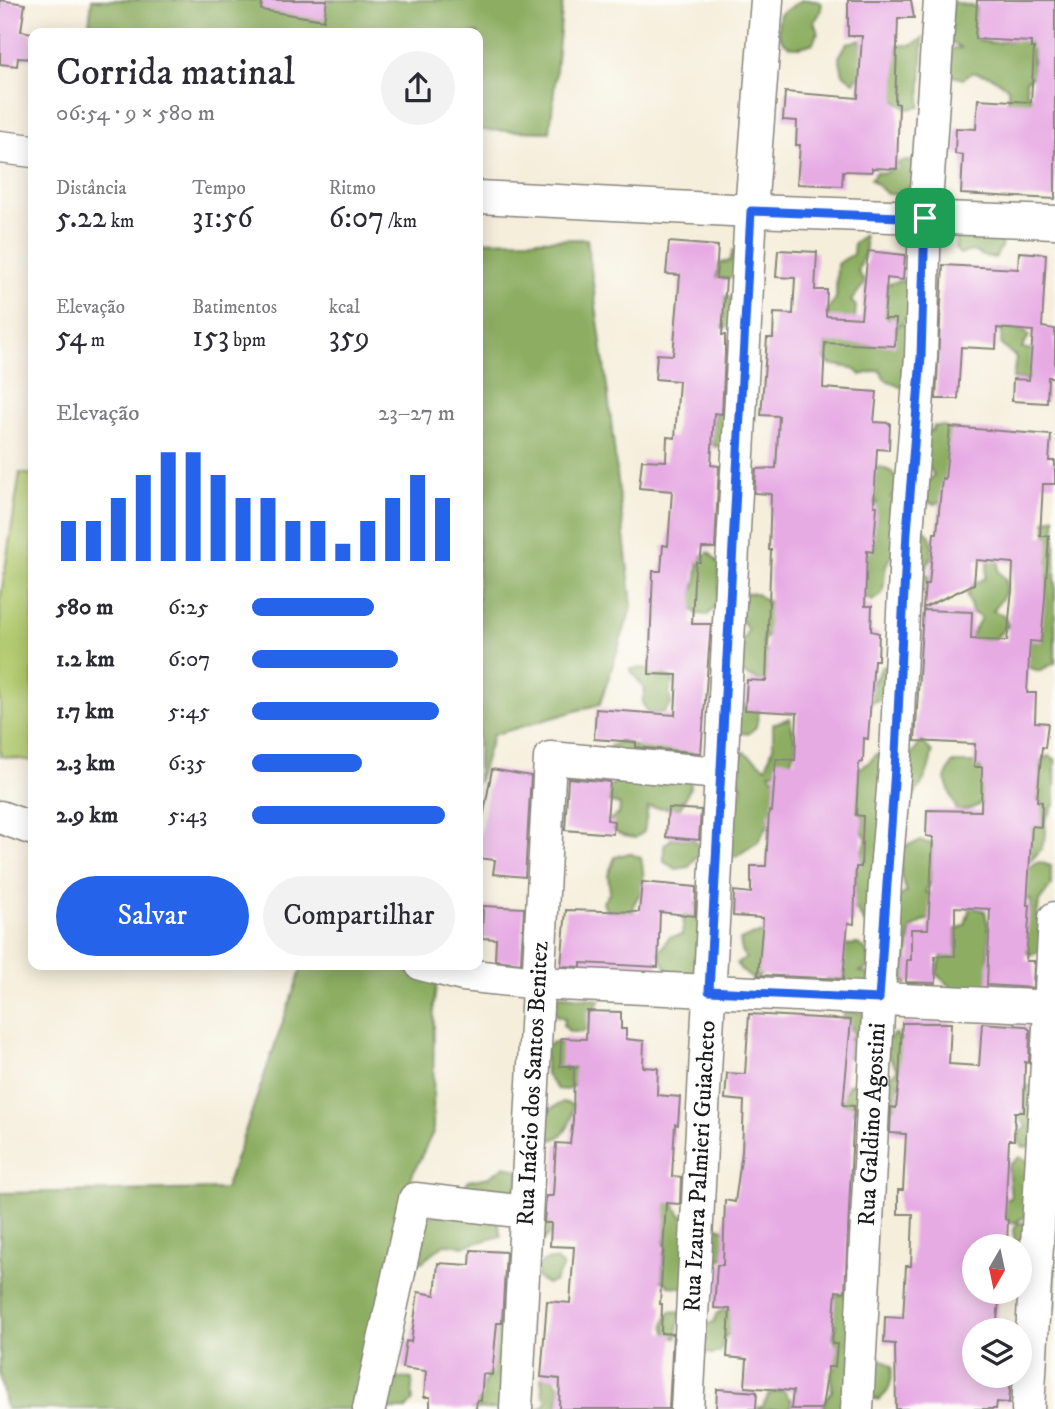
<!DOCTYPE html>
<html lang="pt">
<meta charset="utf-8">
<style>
:root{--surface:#fff;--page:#f2f2f3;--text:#2b2b33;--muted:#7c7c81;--accent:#2563eb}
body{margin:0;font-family:"IM FELL DW Pica",serif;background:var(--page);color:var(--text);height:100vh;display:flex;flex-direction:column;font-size:26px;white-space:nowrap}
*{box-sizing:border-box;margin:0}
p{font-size:23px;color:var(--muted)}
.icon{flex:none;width:38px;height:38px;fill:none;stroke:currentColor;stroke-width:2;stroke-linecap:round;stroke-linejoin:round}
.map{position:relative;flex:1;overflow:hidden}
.panel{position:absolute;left:28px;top:28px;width:455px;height:942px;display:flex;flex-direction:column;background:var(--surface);border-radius:14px;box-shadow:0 4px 18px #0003}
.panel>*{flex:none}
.needle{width:46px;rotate:189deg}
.controls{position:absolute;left:962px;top:1234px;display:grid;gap:14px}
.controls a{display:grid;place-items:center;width:70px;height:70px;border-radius:50%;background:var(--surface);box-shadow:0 4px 18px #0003;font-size:35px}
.pin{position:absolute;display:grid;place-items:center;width:60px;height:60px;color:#fff;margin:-30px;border-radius:14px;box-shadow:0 4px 10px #0006}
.round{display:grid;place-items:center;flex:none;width:74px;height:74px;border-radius:37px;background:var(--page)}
.head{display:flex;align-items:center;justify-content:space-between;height:119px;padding:0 28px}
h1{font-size:38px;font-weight:600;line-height:52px}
.figures{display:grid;grid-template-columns:repeat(3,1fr);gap:10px;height:119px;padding:7px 28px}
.figures div{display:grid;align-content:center}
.figures b{font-size:30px;font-weight:600}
.figures small{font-size:19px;font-weight:400}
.figures p{font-size:19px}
.chart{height:196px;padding:14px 28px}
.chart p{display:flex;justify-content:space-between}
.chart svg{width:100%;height:126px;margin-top:7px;stroke:var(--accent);stroke-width:6}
.button{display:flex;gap:14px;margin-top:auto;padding:14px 28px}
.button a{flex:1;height:80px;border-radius:42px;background:var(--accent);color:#fff;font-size:28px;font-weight:600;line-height:80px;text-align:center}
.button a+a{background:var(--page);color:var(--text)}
ul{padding:0 28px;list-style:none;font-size:23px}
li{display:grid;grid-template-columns:112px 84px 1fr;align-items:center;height:52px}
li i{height:18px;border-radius:9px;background:var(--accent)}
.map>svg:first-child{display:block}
.green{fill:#b2ca6f;stroke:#677346;stroke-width:2}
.forest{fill:#8dae62;stroke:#54653f;stroke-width:2}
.building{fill:#e7abe4}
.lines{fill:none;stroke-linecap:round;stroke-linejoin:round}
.minor-casing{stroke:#88857c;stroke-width:35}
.minor{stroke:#fff;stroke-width:32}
.route-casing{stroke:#fff;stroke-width:14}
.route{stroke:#2563eb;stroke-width:9}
.labels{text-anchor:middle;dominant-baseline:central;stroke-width:7;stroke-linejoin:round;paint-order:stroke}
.street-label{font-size:24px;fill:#1c1c1c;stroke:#fdfcf7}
</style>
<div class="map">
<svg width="1055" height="1409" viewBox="0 0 1055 1409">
<rect width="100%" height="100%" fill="#fdfcf7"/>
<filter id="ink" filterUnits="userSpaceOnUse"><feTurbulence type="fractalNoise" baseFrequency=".0143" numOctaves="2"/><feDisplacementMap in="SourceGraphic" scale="14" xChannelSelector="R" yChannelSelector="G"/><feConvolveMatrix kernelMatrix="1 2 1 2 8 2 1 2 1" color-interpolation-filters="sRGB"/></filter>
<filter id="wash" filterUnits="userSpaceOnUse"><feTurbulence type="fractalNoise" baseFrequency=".00686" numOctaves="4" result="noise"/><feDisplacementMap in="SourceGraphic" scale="28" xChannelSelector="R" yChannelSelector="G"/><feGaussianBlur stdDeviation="1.57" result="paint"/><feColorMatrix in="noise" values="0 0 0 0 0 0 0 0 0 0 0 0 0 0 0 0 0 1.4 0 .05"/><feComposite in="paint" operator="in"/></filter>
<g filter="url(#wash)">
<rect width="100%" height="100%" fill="#f5eedb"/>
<path class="green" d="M20,473L33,475V761L0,756V602Z"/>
<g class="forest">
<path d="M92,0H563L550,132L478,130V33H88Z"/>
<path d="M802,0H816L822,4L820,13L814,22L818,32L813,43C788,54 773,41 780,14Z"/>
<path d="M953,2L976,7L979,26L976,39C995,47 1012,40 1032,36L1033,76L1026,81L1027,93L1035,104L1008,113V88L990,76L973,72L963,79L946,74L948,49L961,48L947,39Z"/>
<path d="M923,38L920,107L907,109L888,95L897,45H912Z"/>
<path d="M860,40C868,60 869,66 854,82L843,74L839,57L847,43Z"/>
<path d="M902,161H911L919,168L918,182L896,195L886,193L871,179L876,172L886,173Z"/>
<path d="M967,233L975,242L980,238L995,237L1002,245L995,258L983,256L973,251L960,254L955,248L957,238Z"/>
<path d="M864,235L866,250L858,271L865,283L851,301L856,306L853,341L871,345L900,325L881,314L880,299L887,284L903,280L919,294L912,311L901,324L911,327L909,376L902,388L884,379L880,370L861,375L852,368L829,364L820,352C831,338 832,330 826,313L836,298L837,264L853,254L854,243Z"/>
<path d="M587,239L608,394L632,606L600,704L493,735L478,783V241Z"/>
<path d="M742,249L739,275L726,279L716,278L720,263L730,261L733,250Z"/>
<path d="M725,296H732L736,321L726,328L714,325L715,313Z"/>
<path d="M980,319L1008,323L1011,329L1025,331L1029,336L1022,348L1037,351L1041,375L1027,379H1013L1016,357L1001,345L1002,332Z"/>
<path d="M731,404L723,444L715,447L711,440L714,413L723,414Z"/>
<path d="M934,426H944L952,432L945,498L936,504L929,503L923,494L927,481L934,475L926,464L925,429L932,431Z"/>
<path d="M881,467L892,472L898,481L897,490L890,497L903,509L901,548C879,563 888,572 882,594L872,601L856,591L869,505L877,502L865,498L869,470Z"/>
<path d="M1055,517V663L1039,671L1028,667L1024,642L1044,565L1047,562C1042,546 1049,538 1045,521Z"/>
<path d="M923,528C938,540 933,558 924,572L931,579L928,592L919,594L916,587L921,578L917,577Z"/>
<path d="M709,552L720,565L718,603L708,615L697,614L687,603C695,594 699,572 698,559Z"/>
<path d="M989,557L999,559L998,571L1006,580L1005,594L993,611L1004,615L1008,626L985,648L971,645V635L981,618L972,612L967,594L974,584L985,578Z"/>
<path d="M742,593H755L771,604L776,625L763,641L764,651L775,653L777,678L761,681L739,672L740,645L748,630L741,619Z"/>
<path d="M883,666H895L894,695L867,704L871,686Z"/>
<path d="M643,668C654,674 665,673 674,681L669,692L671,704L664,712L649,713L642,703L645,690L630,669Z"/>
<path d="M737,704L753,705L759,711L756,727L748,734L736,732Z"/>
<path d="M790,718L796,746L788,768L769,773L781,784L782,801L758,842L735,857L729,852L732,812L742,788L734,769L744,752L766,767L773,747V724Z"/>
<path d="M640,737L690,741C693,769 696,784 679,809L648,807L644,832L635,838C620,836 614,833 607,821L619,814L620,805L608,802L604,789L626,777L607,753L610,746L621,741L636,747Z"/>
<path d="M922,741L932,752C930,772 920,792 904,804L884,904L865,923L854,907L856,868L867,839L862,831L863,816L848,806C849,794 849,779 858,770C866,762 868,766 876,754C899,764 908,762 922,741Z"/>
<path d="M1048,756L1055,759V803L1045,820L1046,834L1041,849L1030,862L1014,861L1042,802L1034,798L1040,762Z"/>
<path d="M952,763H974L982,770C986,796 988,809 957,811L945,779Z"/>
<path d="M673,838L692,839L702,848L689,867L676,869L664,862V845Z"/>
<path d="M920,841L933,844L931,881L925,892L941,898L942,916L926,920L911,929L907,960L911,971L906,985L898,976L899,959L887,946L898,897L907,892L901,877V847Z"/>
<path d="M629,853L641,858C643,869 645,879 642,889C639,897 633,902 632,911L643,916L624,918L606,910L603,902L610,892L608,875L615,857Z"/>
<path d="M1039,862L1051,866V886L1039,902L1037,916L1050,920L1045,950L1031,955L1021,947L1031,900L1020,895L1012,878Z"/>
<path d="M699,902L706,977C677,980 671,981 659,953L669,937L682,935L685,908Z"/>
<path d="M970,907L985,911L989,932L988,959L1005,992H956L936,974L942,956L955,947V930L965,925Z"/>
<path d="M767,933V965L758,978L752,979L741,970L737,963L746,958L742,952L740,940L752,935Z"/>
<path d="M858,944L868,952L870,967L860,972L869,974L868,995L825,981L835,970L846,945Z"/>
<path d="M303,964H439L434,1004L433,1132L406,1188L361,1409H6L0,1376V1193L225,1189Z"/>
<path d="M557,995L600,1000L590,1016V1026L582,1032H570L563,1025L565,1018L557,1016L553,1008Z"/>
<path d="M845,1012L862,1013L869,1023L867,1051L854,1058L848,1057L843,1046L854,1034L850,1026L842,1019Z"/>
<path d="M895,1033L902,1040L905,1080L898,1082L902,1097L896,1108L890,1107L882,1095L890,1076L898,1070L886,1052V1041Z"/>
<path d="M553,1042L565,1044L568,1064L565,1069L579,1067L576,1084L567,1090L557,1089L546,1075L545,1048Z"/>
<path d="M857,1082L868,1086L861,1107L854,1112H842L836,1097L846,1091L848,1085Z"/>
<path d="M1034,1085L1032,1146L1023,1147L1019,1142V1134L1027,1127L1020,1118C1026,1109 1025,1104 1021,1095L1025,1087Z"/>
<path d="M563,1102L573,1105C572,1124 565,1142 543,1140L545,1112Z"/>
<path d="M1019,1157L1032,1163L1034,1212L1014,1223L993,1219L996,1201L1011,1198L1008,1166Z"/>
<path d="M505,1166L519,1171L516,1191L493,1197L501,1236L465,1246L444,1244L422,1262H409L418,1220C450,1211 453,1211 468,1181L489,1177Z"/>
<path d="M659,1202L673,1203L679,1213L692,1223V1235L718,1227L726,1230L724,1255L717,1265L716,1282L706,1290L670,1286L661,1280L663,1257L666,1248L658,1224Z"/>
<path d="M538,1208L550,1210L556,1223L550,1234L541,1243L530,1240Z"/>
<path d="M1018,1223H1027L1024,1261H1020V1246H983L988,1239L1007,1245L1015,1242L1013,1231Z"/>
<path d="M547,1260H556L563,1267L554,1282L547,1284L536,1277L540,1264Z"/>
<path d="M1055,1262V1308L1050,1306L1044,1291L1050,1263Z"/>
<path d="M841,1294L852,1297V1409H822L827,1397L832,1391L831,1373L835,1367L830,1359L836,1344L833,1337L836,1325L828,1324L829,1296Z"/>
<path d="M727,1309H738L733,1335H726L720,1352L712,1354L704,1352L705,1325L714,1322L717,1313Z"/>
<path d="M680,1311L677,1338L668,1336C663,1327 664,1322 669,1312Z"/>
<path d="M497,1315L509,1318L507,1409H472L487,1377L481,1358Z"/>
<path d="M880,1358L892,1366C891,1381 892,1392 878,1400L869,1397L866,1359Z"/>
<path d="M541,1377L553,1378L560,1388L557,1409H536L544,1406L547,1400L543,1394Z"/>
<path d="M398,1378L412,1379L413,1401L406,1409H379L387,1382Z"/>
<path d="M783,1390L792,1402L789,1409H756L763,1406L769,1394Z"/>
</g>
<g id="blocks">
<g class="building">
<path d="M0,0L25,4L21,31L33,33V59L18,58L17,66L0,64Z"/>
<path d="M262,0H327L324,20L261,10Z"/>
<path d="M848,0H911L914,18H898L895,103L899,104L897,169L872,168V172L843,171L842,186L797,184L800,145H796L797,121L783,120L785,92L858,98L862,36H848Z"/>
<path d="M977,0H1055V199L961,194L963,155L955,154L956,128L976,129L978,99L1031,102L1034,48H1031V42L975,39Z"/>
<path d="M669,242L718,246L716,278L726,279L722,335H725V354L722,414L714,413L711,465L719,466L715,548H702L700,562H696L694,580L692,624H711L701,753L636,747V742L594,739L596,709L675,715L677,675L649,674L653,571H661L663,545L668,546L672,491L639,488L642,460L666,461L667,437L675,438L679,381L655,379L657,354L673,355L680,275L666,274Z"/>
<path d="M778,250L817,252L815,290H827L826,316L861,318L868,251L905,255L903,280L887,278L884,319H896L895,346L825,343L823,388L877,392L874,422L890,423L889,450L877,449L874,506H877L873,552L867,551L865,606H872L871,631L879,633L878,660H874L868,739L864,738L863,762L859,763L856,815L863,816L861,867H856L854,924L848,923L843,979L758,975L763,918L733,916L734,891L751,893V866H766L769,811L772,812L776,759L795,760L797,713L745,710L747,680L766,681L771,550H769L771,494L754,493L756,469L776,468L779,416L761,415L767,338H773L774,313L793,314L795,278L776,277Z"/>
<path d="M1019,252L1046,254L1042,327L1055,329V377H1048L1047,403L1012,401L1013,379L1029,380L1033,331L997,328L996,349L961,347L958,399H936L943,265L1018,269Z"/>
<path d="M950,427L1051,435L1049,461H1055V484H1043L1040,536H1049L1045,599L1041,642L1030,641L1027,693H1036L1035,722L1048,723L1045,748L1042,747L1037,801L1042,802L1041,827L1032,826L1027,905H1030L1026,961H1034L1033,988L987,985L990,909L955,907V956H935L936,983L906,982L907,960H911V929H928L933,837L926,836L927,810L981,811L982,767H974L975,744L915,741L923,610L972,612L971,639L1007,641L1012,588L1013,563L976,560L974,584L923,608L925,584H929L934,533H937L942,478L945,479Z"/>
<path d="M492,769L531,776L525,877L493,874L495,860L478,858V845Z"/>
<path d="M568,778L610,782L607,820L614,821L613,834L565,830Z"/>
<path d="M668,808L701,810L699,840L666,837Z"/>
<path d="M642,882L696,887L695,916L660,912L658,967L581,963V967L561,966L566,910L639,912Z"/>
<path d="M483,906L524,908L521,963L495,960L496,939L482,938Z"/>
<path d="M587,1011L621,1012V1029H626V1039L644,1041L643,1067L658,1068L657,1095L680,1097L678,1125L675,1124L672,1176L681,1177L680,1204L666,1203L660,1304H662L661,1333L673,1334L669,1409H559L560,1379L541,1377L547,1301L570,1303L574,1247L550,1246L551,1223H544L546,1196H553L556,1143L570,1144L573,1120L574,1066H560L561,1038L586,1039Z"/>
<path d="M749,1014L851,1020L843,1105L854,1106L845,1292L836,1291L832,1344H837L835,1367H828L822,1409H791L793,1391L745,1387L747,1359L727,1357L730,1309L714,1308L717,1265H723L725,1200L735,1202L742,1152L744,1101L725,1099L727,1073L745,1074Z"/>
<path d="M902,1023H951L949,1064L979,1066L982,1023L1025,1026L1030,1030L1029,1063L1025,1062L1024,1112H1015L1014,1140H1009L1005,1219L1008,1220L1007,1245L975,1246V1292H1000L996,1330H975V1376H1011L1009,1403L997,1402L996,1409H896L895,1344L884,1343L885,1317L903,1318L906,1266H911L913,1214H898V1190H903L906,1134L890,1133L891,1107L896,1108L899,1082Z"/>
<path d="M471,1250L506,1252L502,1323H497L492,1375L483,1374L481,1401L477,1400L476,1409H430V1397H424L426,1371L402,1368L406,1341L411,1342L418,1292L435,1295L438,1263L470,1265Z"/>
<path d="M717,1389L757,1392L756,1409H716Z"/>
</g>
</g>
</g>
<g filter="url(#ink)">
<use href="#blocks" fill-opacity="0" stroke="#88857c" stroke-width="2"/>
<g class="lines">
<defs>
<g id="minor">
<path d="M0,147L33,151"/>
<path d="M478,197L751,211L1055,222"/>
<path d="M0,817L33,829"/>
<path d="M421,964L463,975L538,983L1055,1007"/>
<path d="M369,1409L415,1199L526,1212"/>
<path id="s1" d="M516,1409L550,758L720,773"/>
<path id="s2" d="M687,1409L751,211L767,0"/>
<path id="s3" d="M857,1409L885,882L896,754L907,532L921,357L925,218L940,0"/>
<path d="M1028,1409L1055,918"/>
</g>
</defs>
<use href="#minor" class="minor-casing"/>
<use href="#minor" class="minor"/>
</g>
</g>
<g class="lines" filter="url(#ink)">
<defs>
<path id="route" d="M751,211L925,218L921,357L907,532L896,754L879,999L709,991Z"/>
</defs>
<use href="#route" class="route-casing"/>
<use href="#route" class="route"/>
</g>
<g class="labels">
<g class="street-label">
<text stroke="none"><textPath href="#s1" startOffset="326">Rua Inácio dos Santos Benitez</textPath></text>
<text stroke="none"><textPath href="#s3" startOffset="285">Rua Galdino Agostini</textPath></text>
<text stroke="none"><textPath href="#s2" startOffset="243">Rua Izaura Palmieri Guiacheto</textPath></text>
</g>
</g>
</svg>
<div class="controls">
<a><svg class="needle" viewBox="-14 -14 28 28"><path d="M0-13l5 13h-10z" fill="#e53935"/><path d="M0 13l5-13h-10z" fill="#7c7c81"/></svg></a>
<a><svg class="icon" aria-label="layers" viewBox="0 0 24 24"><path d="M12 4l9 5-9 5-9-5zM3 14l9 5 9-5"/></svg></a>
</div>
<div class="pin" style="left:925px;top:218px;background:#1e9e55"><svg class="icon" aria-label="arrive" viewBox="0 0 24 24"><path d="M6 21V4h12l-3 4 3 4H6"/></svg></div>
<section class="panel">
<div class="head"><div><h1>Corrida matinal</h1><p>06:54 · 9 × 580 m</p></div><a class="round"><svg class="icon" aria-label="share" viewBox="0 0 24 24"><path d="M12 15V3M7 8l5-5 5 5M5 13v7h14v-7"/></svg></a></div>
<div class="figures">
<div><p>Distância</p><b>5.22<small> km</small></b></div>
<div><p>Tempo</p><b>31:56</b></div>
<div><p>Ritmo</p><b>6:07<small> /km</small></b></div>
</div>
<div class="figures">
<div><p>Elevação</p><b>54<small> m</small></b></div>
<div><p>Batimentos</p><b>153<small> bpm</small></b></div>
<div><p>kcal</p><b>359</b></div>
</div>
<div class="chart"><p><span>Elevação</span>23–27 m</p>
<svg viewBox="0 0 160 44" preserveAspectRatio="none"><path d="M5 44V30M15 44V30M25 44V22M35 44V14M45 44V6M55 44V6M65 44V14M75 44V22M85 44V22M95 44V30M105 44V30M115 44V38M125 44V30M135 44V22M145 44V14M155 44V22"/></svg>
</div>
<ul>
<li><b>580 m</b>6:25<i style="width:60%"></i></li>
<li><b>1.2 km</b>6:07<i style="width:72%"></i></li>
<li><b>1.7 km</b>5:45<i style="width:92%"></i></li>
<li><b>2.3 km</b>6:35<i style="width:54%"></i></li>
<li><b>2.9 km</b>5:43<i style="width:95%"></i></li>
</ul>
<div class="button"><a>Salvar</a><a>Compartilhar</a></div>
</section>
</div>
